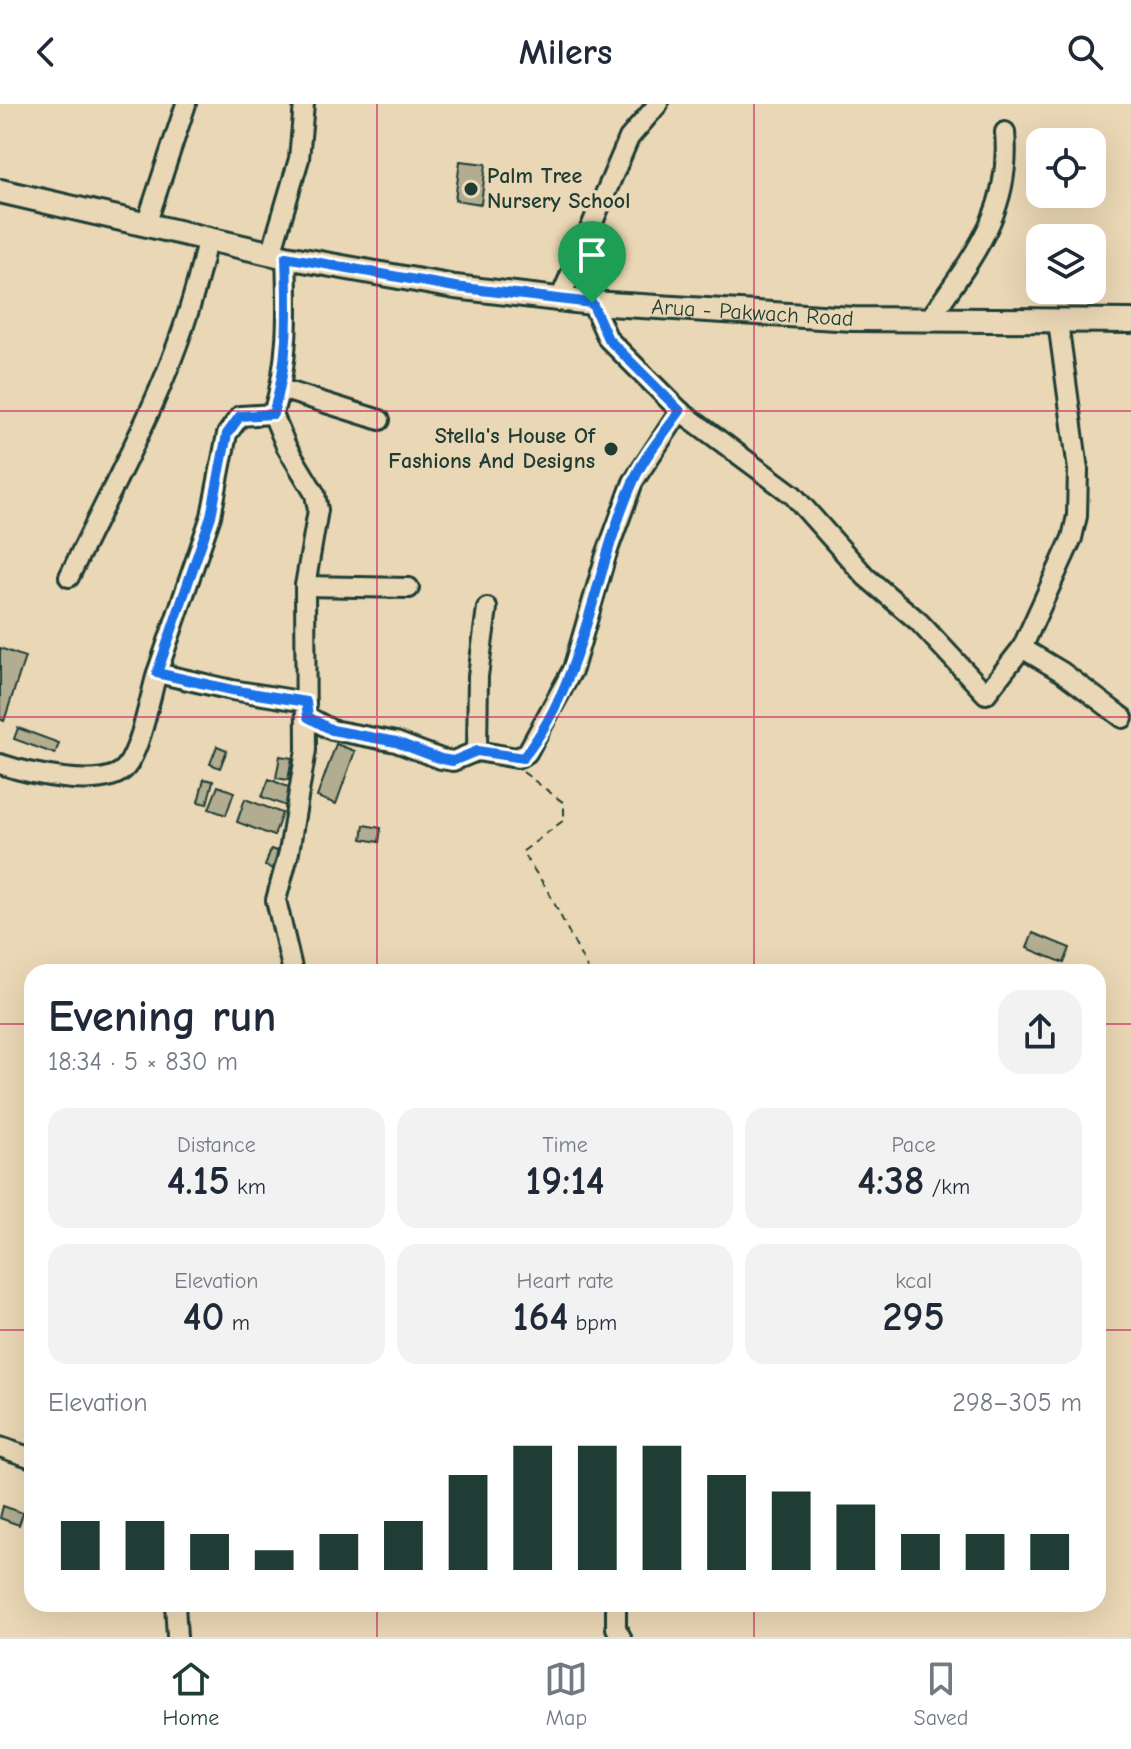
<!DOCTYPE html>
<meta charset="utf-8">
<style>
:root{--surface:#fff;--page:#f2f2f3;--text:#1f2937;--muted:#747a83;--line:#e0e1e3;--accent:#1f3d34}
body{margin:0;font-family:"Comic Neue",sans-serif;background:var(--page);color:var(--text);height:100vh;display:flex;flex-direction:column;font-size:30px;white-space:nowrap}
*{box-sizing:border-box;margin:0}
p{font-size:26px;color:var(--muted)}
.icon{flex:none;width:44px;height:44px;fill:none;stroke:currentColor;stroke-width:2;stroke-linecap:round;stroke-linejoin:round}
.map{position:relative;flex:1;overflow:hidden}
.drawer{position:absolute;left:24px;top:860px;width:1082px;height:648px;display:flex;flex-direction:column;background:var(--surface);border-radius:24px;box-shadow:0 8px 32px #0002}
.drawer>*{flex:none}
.controls{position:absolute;left:1026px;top:24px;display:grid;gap:16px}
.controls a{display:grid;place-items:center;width:80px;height:80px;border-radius:16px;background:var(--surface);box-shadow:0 8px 32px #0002;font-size:40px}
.pin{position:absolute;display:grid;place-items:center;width:68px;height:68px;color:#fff;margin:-82px -34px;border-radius:50% 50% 50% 0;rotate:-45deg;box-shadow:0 0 8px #0007}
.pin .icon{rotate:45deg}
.round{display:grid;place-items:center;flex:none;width:84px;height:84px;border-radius:24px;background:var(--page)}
.overview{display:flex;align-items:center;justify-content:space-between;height:136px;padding:0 24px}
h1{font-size:44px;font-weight:700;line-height:60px}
.figures{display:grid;grid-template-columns:repeat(3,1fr);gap:12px;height:136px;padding:8px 24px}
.figures div{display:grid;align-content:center;border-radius:20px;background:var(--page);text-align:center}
.figures b{font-size:40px;font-weight:700}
.figures small{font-size:22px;font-weight:400}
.figures p{font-size:22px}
.chart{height:224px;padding:16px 24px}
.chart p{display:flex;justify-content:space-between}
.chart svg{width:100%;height:144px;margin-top:8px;stroke:var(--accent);stroke-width:6}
header{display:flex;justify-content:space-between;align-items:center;height:104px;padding:0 24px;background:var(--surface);font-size:36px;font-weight:700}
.dock{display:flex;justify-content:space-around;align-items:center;height:112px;border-top:2px solid var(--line);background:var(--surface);font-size:22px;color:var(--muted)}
.dock a{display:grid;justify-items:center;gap:4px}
.dock .on{color:var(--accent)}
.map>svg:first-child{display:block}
.building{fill:#b2ac91;stroke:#1f3d34;stroke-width:2}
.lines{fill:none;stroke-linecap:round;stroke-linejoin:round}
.minor-casing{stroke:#1f3d34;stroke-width:24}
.major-casing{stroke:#1f3d34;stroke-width:28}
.path{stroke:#1f3d34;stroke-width:2;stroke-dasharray:8 6;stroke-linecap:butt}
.minor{stroke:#ead7b5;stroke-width:18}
.major{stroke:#ead7b5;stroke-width:22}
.route-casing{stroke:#fff;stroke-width:16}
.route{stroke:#1a73e8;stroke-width:10}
.grid{fill:none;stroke:#c2185b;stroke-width:2;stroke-opacity:0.55}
.poi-dot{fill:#1f3d34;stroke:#ead7b5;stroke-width:3}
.labels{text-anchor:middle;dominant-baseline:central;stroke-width:7;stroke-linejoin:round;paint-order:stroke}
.poi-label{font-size:22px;font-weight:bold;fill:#1f3d34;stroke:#ead7b5;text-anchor:start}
.street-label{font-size:22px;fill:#1f3d34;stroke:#ead7b5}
</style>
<header><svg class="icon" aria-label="back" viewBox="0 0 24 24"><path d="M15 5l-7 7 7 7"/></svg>Milers<svg class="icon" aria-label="search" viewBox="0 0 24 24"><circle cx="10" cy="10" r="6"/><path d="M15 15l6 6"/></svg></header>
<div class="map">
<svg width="1131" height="1533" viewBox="0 0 1131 1533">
<rect width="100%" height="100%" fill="#ead7b5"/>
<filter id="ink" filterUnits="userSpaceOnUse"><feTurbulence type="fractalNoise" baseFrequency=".0125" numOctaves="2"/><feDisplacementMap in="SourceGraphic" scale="16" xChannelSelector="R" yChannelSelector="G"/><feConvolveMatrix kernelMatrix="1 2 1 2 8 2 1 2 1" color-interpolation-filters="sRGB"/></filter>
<g filter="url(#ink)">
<g class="building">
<path d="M460,57L486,60L481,100L455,96Z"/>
<path d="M0,544L25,553L4,617L0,615Z"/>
<path d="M18,624L59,639L55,650L14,635Z"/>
<path d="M336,640L355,647L336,700L317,693Z"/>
<path d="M217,642L227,646L220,664L210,660Z"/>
<path d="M280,652L292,654L288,676L276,674Z"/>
<path d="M204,675L213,677L207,700L198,698Z"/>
<path d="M269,675L293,685L286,702L262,693Z"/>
<path d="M218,682L234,688L226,711L209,705Z"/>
<path d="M245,695L282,709L274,732L237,718Z"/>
<path d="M364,721L381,724L379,738L362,735Z"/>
<path d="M271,745L282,749L276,766L265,762Z"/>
<path d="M1033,829L1070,844L1064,859L1027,844Z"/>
<path d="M3,1402L23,1409L19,1421L0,1414Z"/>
</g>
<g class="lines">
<defs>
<g id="minor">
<path d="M146,121L186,0"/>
<path d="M271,150L299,55L304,0"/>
<path d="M286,153C288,207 289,258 273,310L240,312L227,330L211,412L157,569L232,586L306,598"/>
<path d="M560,195L629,34L658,0"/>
<path d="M931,213C973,152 1012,106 1005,28"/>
<path d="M281,285L380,316"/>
<path d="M680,307L793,391L866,473L919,518L986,590L1022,544L1072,434L1077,412L1078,366L1058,218"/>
<path d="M273,310L286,342L315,390L318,406L305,482L306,646L289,748L276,796L293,868"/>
<path d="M69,473C123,360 183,260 207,135"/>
<path d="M305,482L409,484"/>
<path d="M1022,544L1062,568L1123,614"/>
<path d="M308,613L332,626L396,638L441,655L453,657L477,647L517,654L527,649L573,565L606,451L633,378L680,307L608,235L592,199"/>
<path d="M477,647L478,572L487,504"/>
<path d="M0,660C27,669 106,688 126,663C141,644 150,593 157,569"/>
<path d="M0,1343L32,1354"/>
<path d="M175,1500L177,1533"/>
<path d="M616,1500V1524L621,1533"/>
</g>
<g id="major">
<path id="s1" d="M0,87L286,153L455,183L592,199L853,215L1131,217"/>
</g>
</defs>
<use href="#minor" class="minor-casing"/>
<use href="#major" class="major-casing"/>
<path class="path" d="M523,668L564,699V716L522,748L547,785L589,868"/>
<use href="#minor" class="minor"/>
<use href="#major" class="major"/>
</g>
</g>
<g class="lines" filter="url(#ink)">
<defs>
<path id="route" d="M286,153L455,183L592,199L608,235L680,307C664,330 644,352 633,378C593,468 586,575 523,654L477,647L453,657L441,655L396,638L332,626L308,613L306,598L232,586L157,569L211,412L227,330L240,312L273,310C289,258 288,207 286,153Z"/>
</defs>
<use href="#route" class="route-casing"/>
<use href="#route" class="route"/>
</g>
<path class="grid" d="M377,0V868M754,0V868M0,307H1131M0,613H1131M0,920H32M1098,920H1131M0,1226H32M1098,1226H1131M377,1500V1533M754,1500V1533"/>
<g class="poi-dot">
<circle cx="471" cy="85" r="8"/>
<circle cx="611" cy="345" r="8"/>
</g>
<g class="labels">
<g class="poi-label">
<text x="487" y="72">Palm Tree<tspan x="487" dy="25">Nursery School</tspan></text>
<text x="595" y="332" text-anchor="end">Stella's House Of<tspan x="595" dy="25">Fashions And Designs</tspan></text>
</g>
<g class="street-label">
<text stroke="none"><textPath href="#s1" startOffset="764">Arua - Pakwach Road</textPath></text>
</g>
</g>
</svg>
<div class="controls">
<a><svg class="icon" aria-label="locate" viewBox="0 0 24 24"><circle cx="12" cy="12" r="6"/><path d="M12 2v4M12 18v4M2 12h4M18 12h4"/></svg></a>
<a><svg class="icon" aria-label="layers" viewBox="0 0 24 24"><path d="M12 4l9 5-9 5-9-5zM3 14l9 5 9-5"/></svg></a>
</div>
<div class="pin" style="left:592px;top:199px;background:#1e9e55"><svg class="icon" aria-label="arrive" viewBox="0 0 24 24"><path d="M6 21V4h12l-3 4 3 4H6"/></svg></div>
<section class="drawer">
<div class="overview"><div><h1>Evening run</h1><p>18:34 · 5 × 830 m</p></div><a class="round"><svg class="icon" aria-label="share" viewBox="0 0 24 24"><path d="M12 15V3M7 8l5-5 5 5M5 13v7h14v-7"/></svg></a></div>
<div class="figures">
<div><p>Distance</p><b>4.15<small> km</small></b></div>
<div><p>Time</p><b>19:14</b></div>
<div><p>Pace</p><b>4:38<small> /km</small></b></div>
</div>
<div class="figures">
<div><p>Elevation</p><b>40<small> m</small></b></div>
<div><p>Heart rate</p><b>164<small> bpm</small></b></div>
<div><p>kcal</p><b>295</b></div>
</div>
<div class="chart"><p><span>Elevation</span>298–305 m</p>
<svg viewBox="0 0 160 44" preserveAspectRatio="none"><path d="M5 44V29M15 44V29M25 44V33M35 44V38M45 44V33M55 44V29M65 44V15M75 44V6M85 44V6M95 44V6M105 44V15M115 44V20M125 44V24M135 44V33M145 44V33M155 44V33"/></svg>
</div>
</section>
</div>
<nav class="dock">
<a class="on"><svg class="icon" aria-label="home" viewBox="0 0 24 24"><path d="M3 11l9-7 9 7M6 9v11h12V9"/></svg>Home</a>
<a><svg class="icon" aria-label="map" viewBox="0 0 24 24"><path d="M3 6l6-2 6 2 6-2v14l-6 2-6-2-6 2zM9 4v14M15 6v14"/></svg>Map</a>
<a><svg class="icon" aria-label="saved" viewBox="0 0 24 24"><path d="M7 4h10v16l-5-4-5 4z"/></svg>Saved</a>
</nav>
